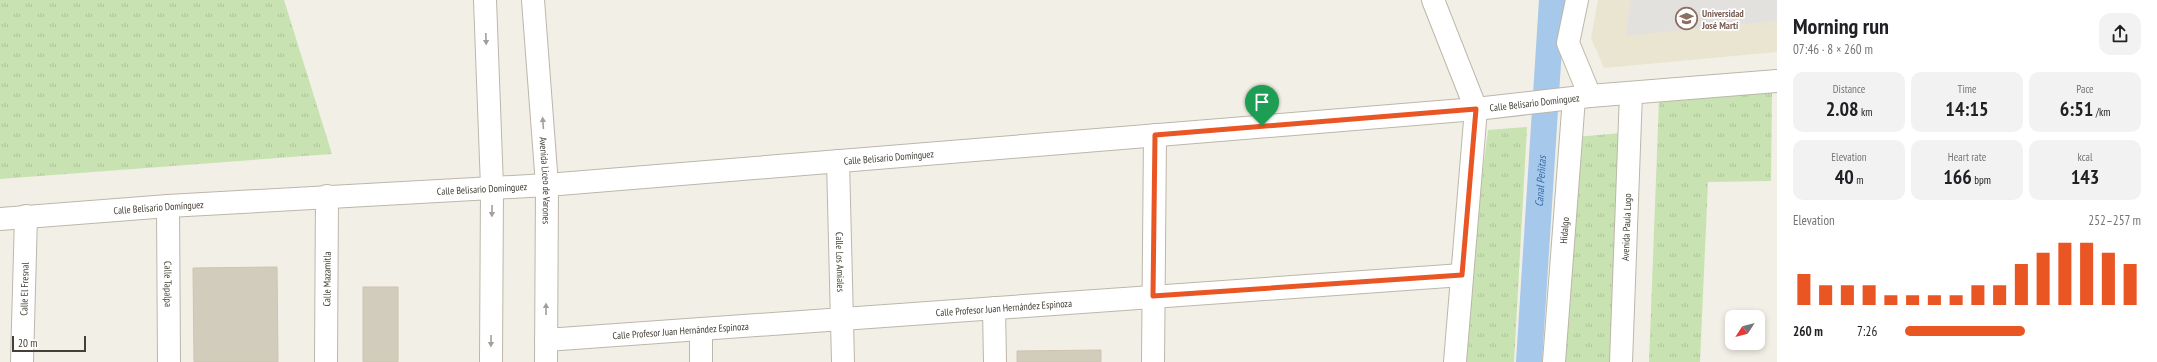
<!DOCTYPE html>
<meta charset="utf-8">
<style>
:root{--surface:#fff;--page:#f2f2f2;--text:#202124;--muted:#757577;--accent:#ea5524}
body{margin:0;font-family:"PT Sans Narrow",sans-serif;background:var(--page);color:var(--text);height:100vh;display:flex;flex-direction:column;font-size:15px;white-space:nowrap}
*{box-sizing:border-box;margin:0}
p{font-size:13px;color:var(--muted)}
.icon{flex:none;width:22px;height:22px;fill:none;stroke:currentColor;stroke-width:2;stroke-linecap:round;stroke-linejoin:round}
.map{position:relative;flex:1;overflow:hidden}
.details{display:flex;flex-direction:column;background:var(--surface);width:380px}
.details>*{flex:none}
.needle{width:26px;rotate:234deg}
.fabs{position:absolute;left:1725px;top:310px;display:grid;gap:8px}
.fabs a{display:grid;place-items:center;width:40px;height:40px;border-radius:8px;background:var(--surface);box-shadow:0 2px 6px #0003;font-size:20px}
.scale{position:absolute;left:12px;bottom:10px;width:74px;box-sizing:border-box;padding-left:4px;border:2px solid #444036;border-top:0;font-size:11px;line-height:14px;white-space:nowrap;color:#444036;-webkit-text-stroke:3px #fff;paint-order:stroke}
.pin{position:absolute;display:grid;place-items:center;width:34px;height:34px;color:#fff;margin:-41px -17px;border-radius:50% 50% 50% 0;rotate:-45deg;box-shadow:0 0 4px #0007}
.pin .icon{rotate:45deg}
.round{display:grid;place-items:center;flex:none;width:42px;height:42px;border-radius:12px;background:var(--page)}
.summary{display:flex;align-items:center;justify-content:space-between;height:68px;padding:0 16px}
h1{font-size:22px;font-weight:600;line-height:30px}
.metrics{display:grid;grid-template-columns:repeat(3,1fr);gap:6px;height:68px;padding:4px 16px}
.metrics div{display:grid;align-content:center;border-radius:10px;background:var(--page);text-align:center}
.metrics b{font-size:20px;font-weight:600}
.metrics small{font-size:11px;font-weight:400}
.metrics p{font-size:11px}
.chart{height:112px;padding:8px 16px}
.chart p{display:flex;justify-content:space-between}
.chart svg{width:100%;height:72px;margin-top:4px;stroke:var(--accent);stroke-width:6}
ul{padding:0 16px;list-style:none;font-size:13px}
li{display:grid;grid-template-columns:64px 48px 1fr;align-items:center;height:30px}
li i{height:10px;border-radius:5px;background:var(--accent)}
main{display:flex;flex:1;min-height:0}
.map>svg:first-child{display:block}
.education{fill:#eae5d1}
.grass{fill:url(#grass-tufts)}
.parking{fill:#e3e1de}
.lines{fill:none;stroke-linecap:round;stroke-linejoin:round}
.canal{stroke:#a6c8ea;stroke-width:26}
.building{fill:#d2ccbc;stroke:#cdc4b0}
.minor-casing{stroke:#bcb7a9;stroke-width:24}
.minor{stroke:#fff;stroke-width:22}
.oneway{fill:#a2a09a}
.route-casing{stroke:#fff;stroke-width:8}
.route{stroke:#ea5524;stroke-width:5}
.labels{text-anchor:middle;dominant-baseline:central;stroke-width:3.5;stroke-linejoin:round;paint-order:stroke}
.education-label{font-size:10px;font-weight:bold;fill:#785e54;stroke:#fff;text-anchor:start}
.street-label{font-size:10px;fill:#444036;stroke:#fff}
.water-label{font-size:11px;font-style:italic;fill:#376da7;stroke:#fff}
</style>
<main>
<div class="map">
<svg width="1777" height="362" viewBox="0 0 1777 362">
<defs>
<pattern id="grass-tufts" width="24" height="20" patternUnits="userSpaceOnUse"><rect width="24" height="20" fill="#c8e3b1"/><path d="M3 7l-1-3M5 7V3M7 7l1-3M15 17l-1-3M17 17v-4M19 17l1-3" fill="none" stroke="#adc499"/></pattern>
</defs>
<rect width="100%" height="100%" fill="#f2efe6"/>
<path class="education" d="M1598,0H1777V52L1604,68L1591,38Z"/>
<g class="grass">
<path d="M0,0H284L332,154L0,179Z"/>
<path d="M1772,90L1771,181L1708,182L1700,362H1649L1659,100Z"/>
<path d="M1527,127L1514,362H1461L1469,277L1488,130Z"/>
<path d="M1621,133L1610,362H1563L1576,137Z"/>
</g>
<path class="parking" d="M1631,0H1777V21L1625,36Z"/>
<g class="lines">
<path class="canal" id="s1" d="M1529,362L1552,0"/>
</g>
<g class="building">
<path d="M277,267L278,362H194L193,268Z"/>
<rect x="363" y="287" width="35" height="75"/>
<path d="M1101,350V362H1017V351Z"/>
</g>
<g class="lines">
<defs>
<g id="minor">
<path d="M485,0L492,187L491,362"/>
<path id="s2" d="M533,0L547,185L546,362"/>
<path d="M1433,0L1476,109L1455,362"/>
<path d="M1577,0L1568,43L1590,96"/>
<path id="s3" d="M838,161L843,362"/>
<path id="s4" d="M168,206L169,362"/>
<path id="s5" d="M0,219L168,206L547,185L1476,109L1590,96L1777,81"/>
<path d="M994,308L995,362"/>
<path id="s6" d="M546,340L1462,275"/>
<path id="s7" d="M22,362L26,216"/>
<path id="s8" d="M326,362L327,196"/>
<path d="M701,362V329"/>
<path d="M1153,362L1155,135"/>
<path id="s9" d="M1554,362L1574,98"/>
<path id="s10" d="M1621,362L1631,93"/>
</g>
</defs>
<use href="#minor" class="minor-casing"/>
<use href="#minor" class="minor"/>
</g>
<defs><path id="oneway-solid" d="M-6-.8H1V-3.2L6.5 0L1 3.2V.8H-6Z"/></defs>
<g class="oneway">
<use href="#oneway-solid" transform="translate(486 39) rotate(88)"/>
<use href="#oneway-solid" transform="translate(543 123) rotate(-94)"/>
<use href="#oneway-solid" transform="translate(492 211) rotate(91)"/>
<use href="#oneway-solid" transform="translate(546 309) rotate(-90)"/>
<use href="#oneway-solid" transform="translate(491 341) rotate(91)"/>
</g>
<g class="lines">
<defs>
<path id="route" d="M1476,109L1462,275L1153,296L1155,135Z"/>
</defs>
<use href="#route" class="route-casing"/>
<use href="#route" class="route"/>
</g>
<defs>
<symbol id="university-ring" viewBox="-11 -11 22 22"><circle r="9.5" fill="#fff" stroke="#8d6e63" stroke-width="1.5"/><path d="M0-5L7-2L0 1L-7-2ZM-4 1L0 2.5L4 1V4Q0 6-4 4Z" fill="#8d6e63"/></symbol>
</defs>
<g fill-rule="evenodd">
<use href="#university-ring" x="1674" y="6" width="25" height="25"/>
</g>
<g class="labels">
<g class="education-label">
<text x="1702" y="13">Universidad<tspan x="1702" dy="12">José Martí</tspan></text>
</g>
<g class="street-label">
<text stroke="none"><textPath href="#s5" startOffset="1539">Calle Belisario Domínguez</textPath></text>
<text stroke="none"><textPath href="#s5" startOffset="891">Calle Belisario Domínguez</textPath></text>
<text stroke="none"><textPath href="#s2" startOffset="181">Avenida Liceo de Varones</textPath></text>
<text stroke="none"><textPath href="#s5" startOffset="483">Calle Belisario Domínguez</textPath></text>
<text stroke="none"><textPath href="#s5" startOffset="159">Calle Belisario Domínguez</textPath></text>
<text stroke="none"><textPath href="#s10" startOffset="135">Avenida Paula Lugo</textPath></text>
<text stroke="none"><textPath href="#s9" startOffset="132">Hidalgo</textPath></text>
<text stroke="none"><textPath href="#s3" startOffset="101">Calle Los Amiales</textPath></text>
<text stroke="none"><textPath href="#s8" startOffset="83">Calle Mazamitla</textPath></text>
<text stroke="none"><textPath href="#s4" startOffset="78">Calle Tapalpa</textPath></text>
<text stroke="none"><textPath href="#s7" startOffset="73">Calle El Fresnal</textPath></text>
<text stroke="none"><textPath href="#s6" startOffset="459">Calle Profesor Juan Hernández Espinoza</textPath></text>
<text stroke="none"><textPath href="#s6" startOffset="135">Calle Profesor Juan Hernández Espinoza</textPath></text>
</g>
<g class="water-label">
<text stroke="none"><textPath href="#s1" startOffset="181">Canal Peñitas</textPath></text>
</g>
</g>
</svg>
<div class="fabs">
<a><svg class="needle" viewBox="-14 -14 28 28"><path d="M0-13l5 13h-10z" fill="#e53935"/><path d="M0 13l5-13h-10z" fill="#757577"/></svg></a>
</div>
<div class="scale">20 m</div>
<div class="pin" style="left:1262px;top:126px;background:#1e9e55"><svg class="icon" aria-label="arrive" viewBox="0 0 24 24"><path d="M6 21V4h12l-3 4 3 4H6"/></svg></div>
</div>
<section class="details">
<div class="summary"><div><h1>Morning run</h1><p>07:46 · 8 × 260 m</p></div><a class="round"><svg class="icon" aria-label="share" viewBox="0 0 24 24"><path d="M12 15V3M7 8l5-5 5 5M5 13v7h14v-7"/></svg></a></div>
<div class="metrics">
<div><p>Distance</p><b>2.08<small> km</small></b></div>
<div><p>Time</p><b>14:15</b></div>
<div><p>Pace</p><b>6:51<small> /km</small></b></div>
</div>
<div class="metrics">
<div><p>Elevation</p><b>40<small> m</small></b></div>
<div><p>Heart rate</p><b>166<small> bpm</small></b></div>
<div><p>kcal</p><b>143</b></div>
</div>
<div class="chart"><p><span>Elevation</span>252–257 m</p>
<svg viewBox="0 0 160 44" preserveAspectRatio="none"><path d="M5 44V25M15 44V32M25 44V32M35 44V32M45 44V38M55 44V38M65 44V38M75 44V38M85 44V32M95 44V32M105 44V19M115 44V12M125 44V6M135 44V6M145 44V12M155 44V19"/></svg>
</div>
<ul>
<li><b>260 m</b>7:26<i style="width:51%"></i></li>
</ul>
</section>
</main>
